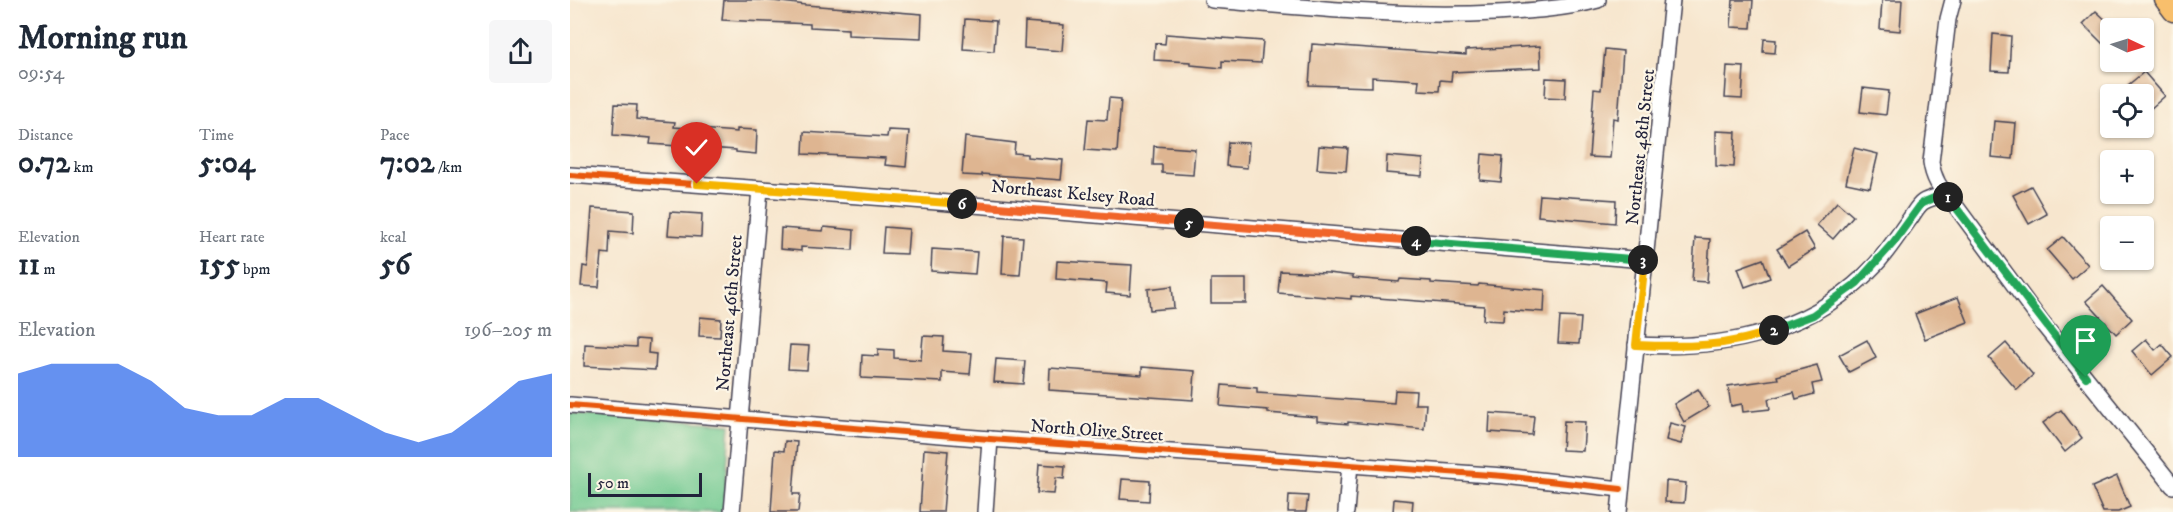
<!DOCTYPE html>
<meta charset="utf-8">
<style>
:root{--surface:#fff;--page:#f6f6f7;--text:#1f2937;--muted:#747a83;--accent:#2563eb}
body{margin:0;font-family:"IM FELL DW Pica",serif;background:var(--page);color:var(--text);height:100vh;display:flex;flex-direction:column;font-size:22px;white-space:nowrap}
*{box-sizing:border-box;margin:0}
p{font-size:20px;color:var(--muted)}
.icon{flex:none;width:33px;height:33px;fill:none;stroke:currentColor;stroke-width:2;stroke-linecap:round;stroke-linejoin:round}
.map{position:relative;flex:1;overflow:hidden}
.panel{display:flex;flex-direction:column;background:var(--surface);width:570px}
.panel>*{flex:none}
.needle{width:39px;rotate:94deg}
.fabs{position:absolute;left:1530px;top:18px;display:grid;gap:12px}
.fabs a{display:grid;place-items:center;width:54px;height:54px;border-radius:6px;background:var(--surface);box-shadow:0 2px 4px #0004;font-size:30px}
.scale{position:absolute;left:18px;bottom:15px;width:114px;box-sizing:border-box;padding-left:6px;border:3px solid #22223b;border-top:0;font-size:16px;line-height:21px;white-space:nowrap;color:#22223b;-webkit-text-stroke:4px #fcf5e5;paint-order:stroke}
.pin{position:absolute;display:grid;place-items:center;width:51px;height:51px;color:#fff;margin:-62px -26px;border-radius:50% 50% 50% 0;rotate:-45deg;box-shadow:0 0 6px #0007}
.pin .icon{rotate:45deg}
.km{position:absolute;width:30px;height:30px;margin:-15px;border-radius:50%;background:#222;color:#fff;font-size:16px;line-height:30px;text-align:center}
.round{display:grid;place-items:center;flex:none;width:63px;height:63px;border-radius:6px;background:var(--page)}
.head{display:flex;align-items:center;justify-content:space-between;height:102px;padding:0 18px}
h1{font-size:33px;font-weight:700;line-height:45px}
.stats{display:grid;grid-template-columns:repeat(3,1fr);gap:9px;height:102px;padding:6px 18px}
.stats div{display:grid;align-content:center}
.stats b{font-size:30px;font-weight:700}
.stats small{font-size:16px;font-weight:400}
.stats p{font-size:16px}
.chart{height:168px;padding:12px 18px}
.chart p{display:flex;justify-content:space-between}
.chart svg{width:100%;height:108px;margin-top:6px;fill:var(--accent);opacity:.7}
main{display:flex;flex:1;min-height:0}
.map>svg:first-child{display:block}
.green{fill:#6fc990;stroke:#487666;stroke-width:1.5}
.building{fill:#deb591}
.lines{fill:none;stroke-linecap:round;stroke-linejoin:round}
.minor-casing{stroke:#423f51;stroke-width:18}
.major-casing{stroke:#423f51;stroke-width:21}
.minor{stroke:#fff;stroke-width:15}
.major{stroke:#f8bf6c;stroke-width:18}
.cycleway-casing{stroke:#fcf5e5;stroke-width:10}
.cycleway{stroke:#e8590c;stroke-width:6}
.split-1-casing{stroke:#fff;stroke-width:12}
.split-2-casing{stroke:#fff;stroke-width:12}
.split-3-casing{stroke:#fff;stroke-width:12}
.split-4-casing{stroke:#fff;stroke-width:12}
.split-5-casing{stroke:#fff;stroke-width:12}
.split-6-casing{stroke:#fff;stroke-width:12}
.split-7-casing{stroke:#fff;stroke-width:12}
.split-1{stroke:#22a559;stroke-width:8}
.split-2{stroke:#22a559;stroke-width:8}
.split-3{stroke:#f5b400;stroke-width:8}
.split-4{stroke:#22a559;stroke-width:8}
.split-5{stroke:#f0652b;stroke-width:8}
.split-6{stroke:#f0652b;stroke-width:8}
.split-7{stroke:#f5b400;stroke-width:8}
.labels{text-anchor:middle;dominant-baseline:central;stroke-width:4.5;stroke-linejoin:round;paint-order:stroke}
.street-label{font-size:18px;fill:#22223b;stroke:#fcf5e5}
</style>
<main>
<section class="panel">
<div class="head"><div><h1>Morning run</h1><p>09:54</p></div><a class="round"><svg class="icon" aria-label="share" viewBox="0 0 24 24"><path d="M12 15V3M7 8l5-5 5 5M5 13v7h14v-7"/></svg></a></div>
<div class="stats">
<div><p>Distance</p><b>0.72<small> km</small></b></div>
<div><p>Time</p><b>5:04</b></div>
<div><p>Pace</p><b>7:02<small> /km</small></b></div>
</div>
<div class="stats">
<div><p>Elevation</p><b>11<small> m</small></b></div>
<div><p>Heart rate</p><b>155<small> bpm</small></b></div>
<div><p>kcal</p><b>56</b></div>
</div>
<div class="chart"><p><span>Elevation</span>196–205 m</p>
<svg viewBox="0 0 160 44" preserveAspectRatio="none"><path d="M0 44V10L10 6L20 6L30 6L40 13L50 24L60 27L70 27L80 20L90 20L100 27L110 34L120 38L130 34L140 24L150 13L160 10V44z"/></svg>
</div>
</section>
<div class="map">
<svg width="1603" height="512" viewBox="0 0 1603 512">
<rect width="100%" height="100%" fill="#fcf5e5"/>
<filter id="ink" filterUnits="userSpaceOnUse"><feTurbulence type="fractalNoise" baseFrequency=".0167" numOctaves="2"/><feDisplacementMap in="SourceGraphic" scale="12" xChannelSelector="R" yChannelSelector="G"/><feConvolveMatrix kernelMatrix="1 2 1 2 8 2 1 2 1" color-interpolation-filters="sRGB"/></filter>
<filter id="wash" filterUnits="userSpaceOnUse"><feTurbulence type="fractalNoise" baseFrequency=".008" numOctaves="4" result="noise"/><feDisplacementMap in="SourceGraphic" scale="24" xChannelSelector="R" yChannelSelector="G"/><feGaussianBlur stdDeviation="1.35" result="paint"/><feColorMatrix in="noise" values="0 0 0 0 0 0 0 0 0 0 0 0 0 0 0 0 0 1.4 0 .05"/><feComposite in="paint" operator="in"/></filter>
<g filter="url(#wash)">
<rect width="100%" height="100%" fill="#f7e6ce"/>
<path class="green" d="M0,413L160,424L154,512H0Z"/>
<g id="blocks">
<g class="building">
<path d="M154,0H195L236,5L352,14L351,38L278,35V29L240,27V24L152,20Z"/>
<path d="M1163,0H1183L1181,28L1161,27Z"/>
<path d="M1312,0H1332L1330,31L1310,29Z"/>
<path d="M1526,11L1540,24V51L1513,24Z"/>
<path d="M395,19L426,21L424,51L393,49Z"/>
<path d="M455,22L494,25L492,51L454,48Z"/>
<path d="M596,34L693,41L691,63L652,61V68L621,65V62L584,60L585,43L595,44Z"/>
<path d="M1423,34L1441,36L1439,72L1421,71Z"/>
<path d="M1194,39L1206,40L1205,53L1193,52Z"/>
<path d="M742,44L896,55V50L970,46L971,68L882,72L881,81L870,80L869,91L848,90L849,80L802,77V87L739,85Z"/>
<path d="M1035,49L1053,51L1048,119L1043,118L1040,158L1019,157L1024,89L1031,90Z"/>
<path d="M1157,66L1174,67L1172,99L1155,98Z"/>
<path d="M1574,72L1595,96L1579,110L1574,103V94H1566L1558,85Z"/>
<path d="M976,78L996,79L995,98L975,97Z"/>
<path d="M1293,88L1319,91L1316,115L1290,112Z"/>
<path d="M539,98L551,99L547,152L515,150L518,119L537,120Z"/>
<path d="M45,104L67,105L66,119L105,122L104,127L167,132V129L187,130L186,154L166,152V150L80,144L81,138L43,135Z"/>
<path d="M1424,121L1446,123L1443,159L1421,157Z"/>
<path d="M318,130L339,131L336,167L315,165L316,158L233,154L234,132L317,137Z"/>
<path d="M1146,131L1166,132L1164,167L1146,166Z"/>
<path d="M395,137L445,143L444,153L457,154V157L493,160L491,180L412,174V176L392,175Z"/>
<path d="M658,142L679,143L677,168L656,166Z"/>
<path d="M584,146L625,149L623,175L592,173V165H583Z"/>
<path d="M749,146L778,148L776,171L747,169Z"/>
<path d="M1284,148L1308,154L1300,188L1276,183Z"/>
<path d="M912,154L933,156L931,182L910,180Z"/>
<path d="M817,156L853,159L852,176L816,173Z"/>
<path d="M1461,186L1477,214L1459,224L1443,195Z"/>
<path d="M970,195L1046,200L1045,223L968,216Z"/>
<path d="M1267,202L1283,216L1263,239L1247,225Z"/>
<path d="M22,208L64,211L63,233L40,231L39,254L32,253L29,287L11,286L13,266L18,267Z"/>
<path d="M100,212L132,214L131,237L98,235Z"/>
<path d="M254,227L284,230L283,250L231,247V251L210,249L211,228L253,231Z"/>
<path d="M314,227L339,229L337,254L312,253Z"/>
<path d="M1235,232L1245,249L1218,266L1207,249Z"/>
<path d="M434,236L453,237L450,275L432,274Z"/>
<path d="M1493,237L1518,265L1502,279L1477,250Z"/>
<path d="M1125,238L1140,239L1137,282L1122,281Z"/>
<path d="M362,249L407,252L405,274L361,271Z"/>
<path d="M1193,259L1200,278L1175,287L1168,268Z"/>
<path d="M487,261L562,265L560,295L536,293L537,283L486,279Z"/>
<path d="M710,271L758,273L783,276V278L829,282L830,279L861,281V283L908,286L909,284L975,290L974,312L934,309L933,321L913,320L914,306L781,296V299L708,293Z"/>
<rect x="641" y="279" width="35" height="24"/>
<path d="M602,286L604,308L580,310L578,289Z"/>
<path d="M1533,286L1562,319L1546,334L1516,301Z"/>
<path d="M1388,297L1398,322L1355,339L1345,314Z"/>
<path d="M130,317L151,319L150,337L129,336Z"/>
<path d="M990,317L1011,318L1009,344L988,343Z"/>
<path d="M353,336L374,337L373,351L402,353L400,374L372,372V382L291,378L292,355L308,356V349L324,350V358L351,360Z"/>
<path d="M66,339L79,340L78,353L86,354L85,370L14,366L15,344L66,347Z"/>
<path d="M1576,339L1585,350L1592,344L1603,357L1582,375L1562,351Z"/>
<path d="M1297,340L1306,358L1279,372L1269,355Z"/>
<path d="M1436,343L1463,375L1447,390L1419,358Z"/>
<path d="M220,345L239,346L237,370L218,369Z"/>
<path d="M426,359L455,361L453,384L424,382Z"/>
<path d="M1247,365L1252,382L1242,384L1244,394L1226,399L1224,392L1198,399L1200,409L1173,412L1172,404L1161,406L1158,386L1208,379L1207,376Z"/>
<path d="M572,367L625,371L623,400L479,390L480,368L572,375Z"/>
<path d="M652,385L687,388V393L824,403L825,390L846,391L845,404H856L854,429L778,422V424L747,421V417L698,413V410L650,406Z"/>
<path d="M1128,389L1139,407L1114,422L1104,404Z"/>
<path d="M1491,410L1512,438L1495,452L1473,423Z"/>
<path d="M920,413L964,416L962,435L919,432Z"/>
<path d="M994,421L1015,422L1013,451L992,450Z"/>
<path d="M1100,423L1116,427L1111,444L1096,440Z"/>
<path d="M215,441L227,442L223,494H230L228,512H201L205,450L214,451Z"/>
<path d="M354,449L378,451L373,512H350Z"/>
<path d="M469,464L495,466L494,479L486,478L484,494L467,493Z"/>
<path d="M1547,476L1560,507L1548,512H1533L1522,487Z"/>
<path d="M552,479L580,481L579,501L550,499Z"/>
<path d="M1096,481L1116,483L1114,503L1095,502Z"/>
<path d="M719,495L738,496L736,512H718Z"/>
<path d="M824,499L843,501L842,512H823Z"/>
</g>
</g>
</g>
<g filter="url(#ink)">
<use href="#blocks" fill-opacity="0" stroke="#423f51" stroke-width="1.5"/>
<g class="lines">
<defs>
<g id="minor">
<path d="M642,0C736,7 830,18 925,13C959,11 995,9 1028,0"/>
<path d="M1383,0L1378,19L1361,162C1363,178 1370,190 1382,201L1472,323L1603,486"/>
<path d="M0,175L330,199L1075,260"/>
<path d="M1066,345C1156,350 1242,333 1306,264C1318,251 1328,235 1339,220C1343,215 1347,206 1353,202C1359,198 1368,197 1374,194"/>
<path d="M0,405L420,439L934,476L1051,489"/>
<path d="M162,512L190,189"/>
<path d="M415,512L420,439"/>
<path d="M776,512L780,464"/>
<path d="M1049,512L1102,0"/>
</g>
<path id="major" d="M1594,0L1603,12"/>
</defs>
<use href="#minor" class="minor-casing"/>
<use href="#major" class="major-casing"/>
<use href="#minor" class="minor"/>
<use href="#major" class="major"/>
<defs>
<g id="cycleway">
<path d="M0,175L330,199L1075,260"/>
<path d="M0,405L420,439L934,476L1051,489"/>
</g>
</defs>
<use href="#cycleway" class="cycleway-casing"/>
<use href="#cycleway" class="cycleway"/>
</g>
</g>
<g class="lines" filter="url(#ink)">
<defs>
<path id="split-1" d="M1378,197L1516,377"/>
<path id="split-2" d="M1204,330L1243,315L1287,283L1323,243L1352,203L1374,194L1378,197"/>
<path id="split-3" d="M1073,260H1075L1066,345C1112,347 1161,347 1204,330"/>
<path id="split-4" d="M846,241L1073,260"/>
<path id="split-5" d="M619,223L846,241"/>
<path id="split-6" d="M392,204L619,223"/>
<path id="split-7" d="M127,184L392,204"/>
</defs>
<use href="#split-1" class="split-1-casing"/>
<use href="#split-2" class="split-2-casing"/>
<use href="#split-3" class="split-3-casing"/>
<use href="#split-4" class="split-4-casing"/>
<use href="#split-5" class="split-5-casing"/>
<use href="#split-6" class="split-6-casing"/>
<use href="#split-7" class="split-7-casing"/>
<use href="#split-1" class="split-1"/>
<use href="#split-2" class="split-2"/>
<use href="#split-3" class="split-3"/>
<use href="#split-4" class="split-4"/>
<use href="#split-5" class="split-5"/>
<use href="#split-6" class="split-6"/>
<use href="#split-7" class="split-7"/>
</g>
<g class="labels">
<g class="street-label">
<text transform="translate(1071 147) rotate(-84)">Northeast 48th Street</text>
<text transform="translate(503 194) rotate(5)">Northeast Kelsey Road</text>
<text transform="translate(160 313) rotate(-85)">Northeast 46th Street</text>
<text transform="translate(527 431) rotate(4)">North Olive Street</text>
</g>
</g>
</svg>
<div class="fabs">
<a><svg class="needle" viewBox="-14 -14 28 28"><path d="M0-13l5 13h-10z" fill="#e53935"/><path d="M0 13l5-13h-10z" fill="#747a83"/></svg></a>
<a><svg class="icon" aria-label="locate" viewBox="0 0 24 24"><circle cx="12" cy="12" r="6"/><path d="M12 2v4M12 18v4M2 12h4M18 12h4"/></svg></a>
<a>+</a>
<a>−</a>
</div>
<div class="scale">50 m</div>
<div class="pin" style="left:1516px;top:377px;background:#1e9e55"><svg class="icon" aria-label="arrive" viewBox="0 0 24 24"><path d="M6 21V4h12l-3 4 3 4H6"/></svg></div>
<div class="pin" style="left:127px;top:184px;background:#d93025"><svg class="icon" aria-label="check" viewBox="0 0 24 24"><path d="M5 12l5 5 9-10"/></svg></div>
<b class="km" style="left:1378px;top:197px">1</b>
<b class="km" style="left:1204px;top:330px">2</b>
<b class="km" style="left:1073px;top:260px">3</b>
<b class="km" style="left:846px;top:241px">4</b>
<b class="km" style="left:619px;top:223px">5</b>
<b class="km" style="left:392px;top:204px">6</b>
</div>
</main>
